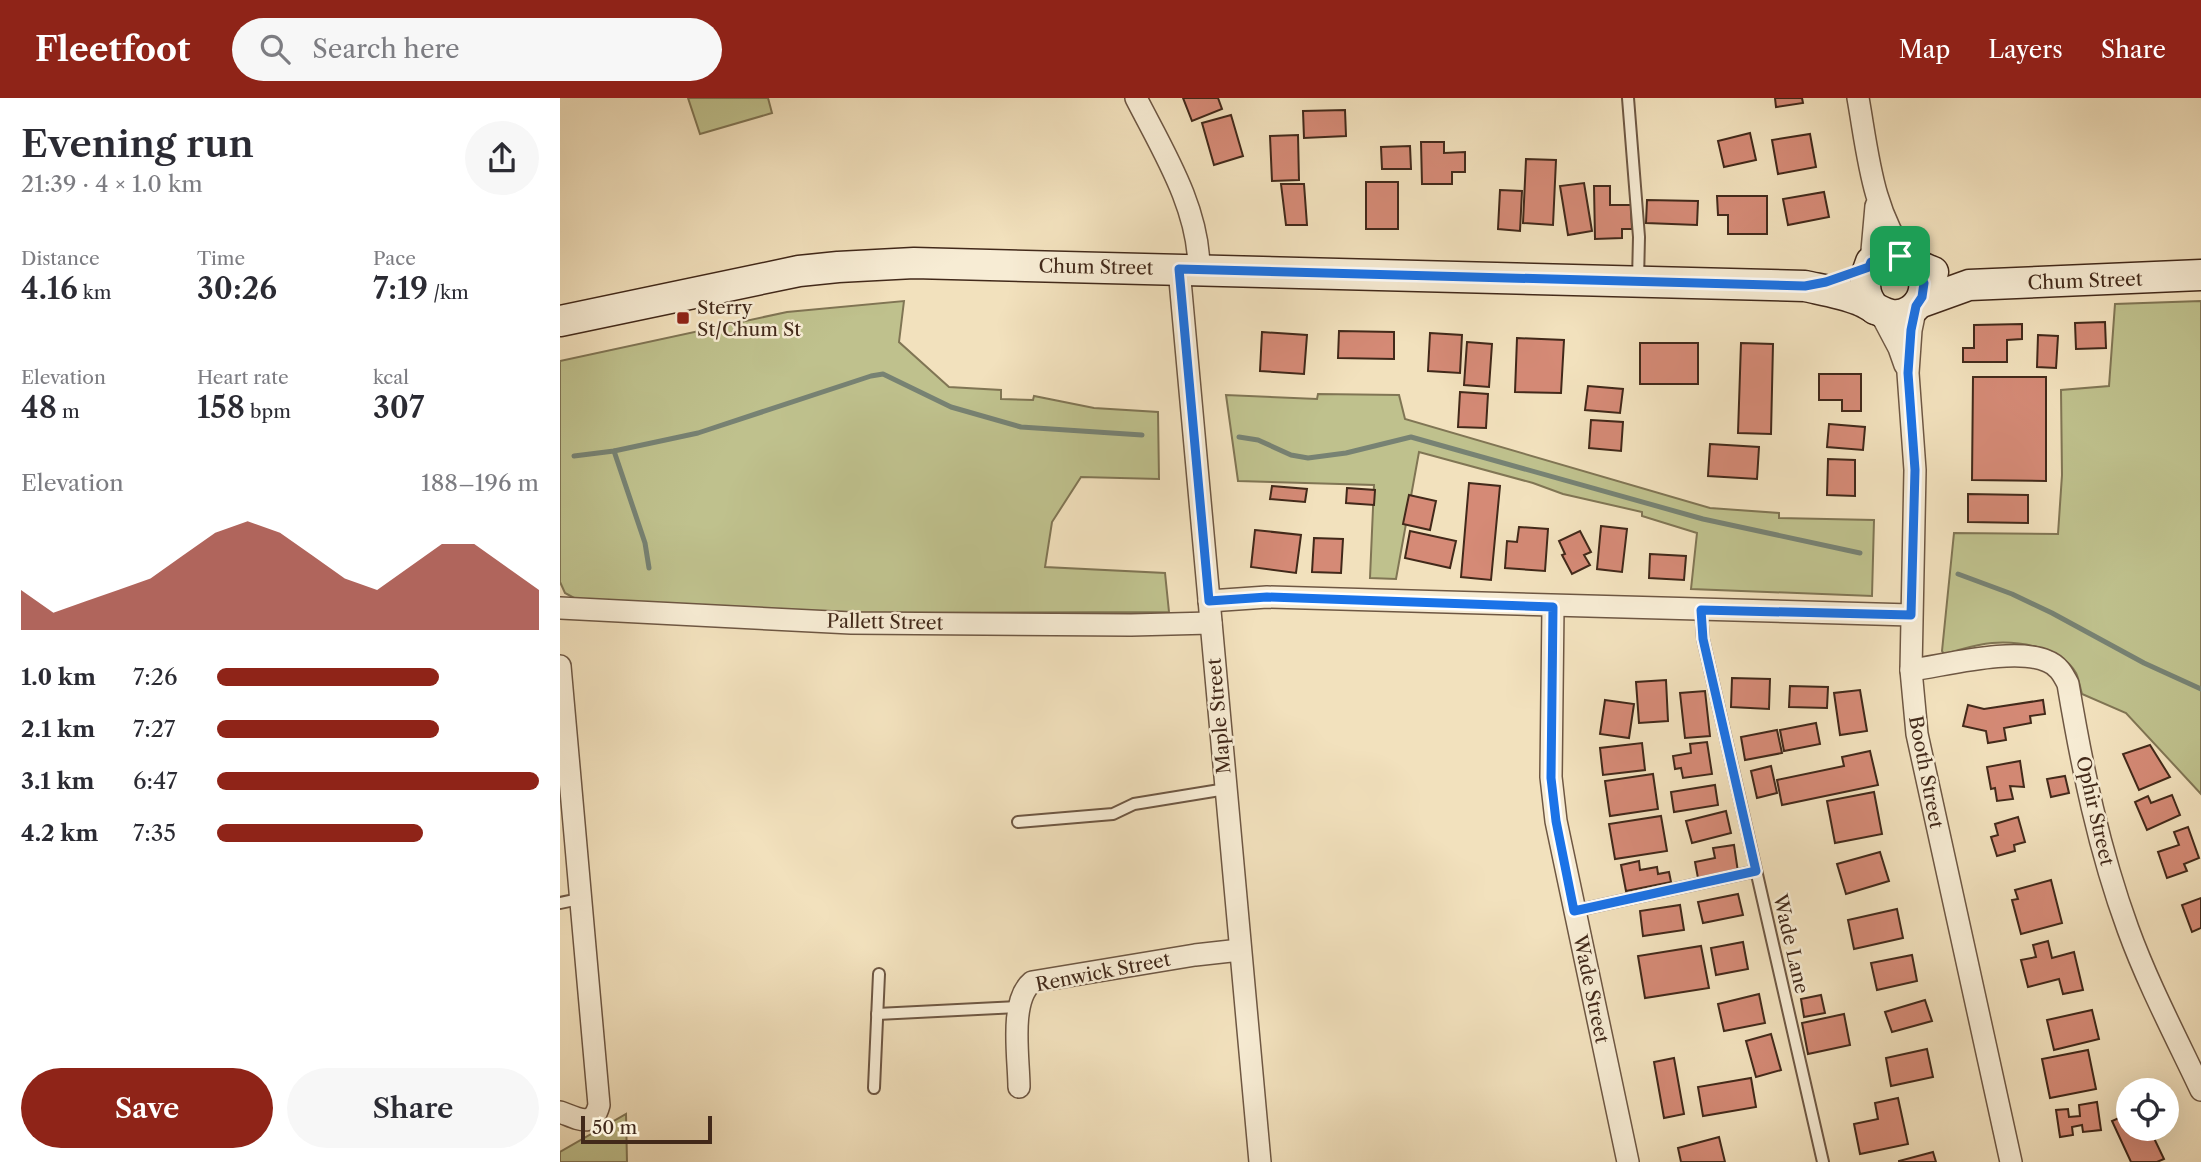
<!DOCTYPE html>
<meta charset="utf-8">
<style>
:root{--surface:#fff;--page:#f7f7f7;--text:#2b2b33;--muted:#7c7c81;--accent:#8f2418}
body{margin:0;font-family:"Libre Caslon Text",serif;background:var(--page);color:var(--text);height:100vh;display:flex;flex-direction:column;font-size:26px;white-space:nowrap}
*{box-sizing:border-box;margin:0}
p{font-size:23px;color:var(--muted)}
.icon{flex:none;width:38px;height:38px;fill:none;stroke:currentColor;stroke-width:2;stroke-linecap:round;stroke-linejoin:round}
.map{position:relative;flex:1;overflow:hidden}
.sheet{display:flex;flex-direction:column;background:var(--surface);width:560px}
.sheet>*{flex:none}
.fabs{position:absolute;left:1556px;top:980px;display:grid;gap:14px}
.fabs a{display:grid;place-items:center;width:63px;height:63px;border-radius:50%;background:var(--surface);box-shadow:0 7px 28px #0002;font-size:35px}
.scale{position:absolute;left:21px;bottom:18px;width:131px;box-sizing:border-box;padding-left:7px;border:4px solid #42291a;border-top:0;font-size:19px;line-height:24px;white-space:nowrap;color:#42291a;-webkit-text-stroke:5px #f7ecd4;paint-order:stroke}
.pin{position:absolute;display:grid;place-items:center;width:60px;height:60px;color:#fff;margin:-30px;border-radius:14px;box-shadow:0 4px 10px #0006}
.round{display:grid;place-items:center;flex:none;width:74px;height:74px;border-radius:37px;background:var(--page)}
.headline{display:flex;align-items:center;justify-content:space-between;height:119px;padding:0 21px}
h1{font-size:38px;font-weight:600;line-height:52px}
.metrics{display:grid;grid-template-columns:repeat(3,1fr);gap:10px;height:119px;padding:7px 21px}
.metrics div{display:grid;align-content:center}
.metrics b{font-size:30px;font-weight:600}
.metrics small{font-size:19px;font-weight:400}
.metrics p{font-size:19px}
.chart{height:196px;padding:14px 21px}
.chart p{display:flex;justify-content:space-between}
.chart svg{width:100%;height:126px;margin-top:7px;fill:var(--accent);opacity:.7}
.button{display:flex;gap:14px;margin-top:auto;padding:14px 21px}
.button a{flex:1;height:80px;border-radius:42px;background:var(--accent);color:#fff;font-size:28px;font-weight:600;line-height:80px;text-align:center}
.button a+a{background:var(--page);color:var(--text)}
ul{padding:0 21px;list-style:none;font-size:23px}
li{display:grid;grid-template-columns:112px 84px 1fr;align-items:center;height:52px}
li i{height:18px;border-radius:9px;background:var(--accent)}
header{display:flex;align-items:center;gap:42px;box-sizing:border-box;height:98px;padding:0 35px;background:var(--accent);color:#fff}
header strong{font-size:33px}
nav{display:flex;gap:38px;margin-inline-start:auto;font-size:24px}
.search{width:490px;height:63px;background:var(--page);display:flex;align-items:center;gap:18px;box-sizing:border-box;padding:0 24px;border-radius:38px;color:var(--muted);font-size:26px}
main{display:flex;flex:1;min-height:0}
.map>svg:first-child{display:block}
.green{fill:#bfc18d;stroke:#807554;stroke-width:2}
.lines{fill:none;stroke-linecap:round;stroke-linejoin:round}
.stream{stroke:#778273;stroke-width:5}
.building{fill:#d58a76;stroke:#42291a;stroke-width:2}
.lane-casing{stroke:#6e5743;stroke-width:14}
.street-casing{stroke:#6e5743;stroke-width:24}
.secondary-casing{stroke:#42291a;stroke-width:33}
.lane{stroke:#f7ecd4;stroke-width:10}
.street{stroke:#f7ecd4;stroke-width:21}
.secondary{stroke:#f7ecd4;stroke-width:30}
.route-casing{stroke:#fff;stroke-width:14}
.route{stroke:#1a73e8;stroke-width:9}
.poi-dot{fill:#8f2418;stroke:#f7ecd4;stroke-width:2.5}
.labels{text-anchor:middle;dominant-baseline:central;stroke-width:5;stroke-linejoin:round;paint-order:stroke}
.street-label{font-size:19px;fill:#42291a;stroke:#f7ecd4}
.poi-label{font-size:19px;fill:#42291a;stroke:#f7ecd4;text-anchor:start}
</style>
<header>
<strong>Fleetfoot</strong>
<div class="search"><svg class="icon" aria-label="search" viewBox="0 0 24 24"><circle cx="10" cy="10" r="6"/><path d="M15 15l6 6"/></svg>Search here</div>
<nav><a>Map</a><a>Layers</a><a>Share</a></nav>
</header>
<main>
<section class="sheet">
<div class="headline"><div><h1>Evening run</h1><p>21:39 · 4 × 1.0 km</p></div><a class="round"><svg class="icon" aria-label="share" viewBox="0 0 24 24"><path d="M12 15V3M7 8l5-5 5 5M5 13v7h14v-7"/></svg></a></div>
<div class="metrics">
<div><p>Distance</p><b>4.16<small> km</small></b></div>
<div><p>Time</p><b>30:26</b></div>
<div><p>Pace</p><b>7:19<small> /km</small></b></div>
</div>
<div class="metrics">
<div><p>Elevation</p><b>48<small> m</small></b></div>
<div><p>Heart rate</p><b>158<small> bpm</small></b></div>
<div><p>kcal</p><b>307</b></div>
</div>
<div class="chart"><p><span>Elevation</span>188–196 m</p>
<svg viewBox="0 0 160 44" preserveAspectRatio="none"><path d="M0 44V30L10 38L20 34L30 30L40 26L50 18L60 10L70 6L80 10L90 18L100 26L110 30L120 22L130 14L140 14L150 22L160 30V44z"/></svg>
</div>
<ul>
<li><b>1.0 km</b>7:26<i style="width:69%"></i></li>
<li><b>2.1 km</b>7:27<i style="width:69%"></i></li>
<li><b>3.1 km</b>6:47<i style="width:100%"></i></li>
<li><b>4.2 km</b>7:35<i style="width:64%"></i></li>
</ul>
<div class="button"><a>Save</a><a>Share</a></div>
</section>
<div class="map">
<svg width="1641" height="1064" viewBox="0 0 1641 1064">
<rect width="100%" height="100%" fill="#f2e1bd"/>
<filter id="stains"><feTurbulence type="fractalNoise" baseFrequency=".00286" numOctaves="4"/><feColorMatrix values="0 0 0 0 .2 0 0 0 0 .09 0 0 0 0 .02 0 0 0 .5 -.17"/></filter>
<radialGradient id="worn" r=".72"><stop offset=".6" stop-color="#630" stop-opacity="0"/><stop offset="1" stop-color="#630" stop-opacity=".3"/></radialGradient>
<g class="green">
<path d="M128,0H208L212,15L140,36Z"/>
<path d="M344,203L339,244L389,289L441,292V301L473,302L474,298L534,310L598,314L599,381L521,379L492,424L485,469L605,475L609,514L283,515L16,501L5,495L0,484V263L227,214Z"/>
<path d="M1641,203V696L1566,615L1522,596C1520,590 1519,581 1516,575C1501,549 1460,543 1432,545C1416,546 1400,552 1384,556L1382,553L1394,435L1498,436L1502,377L1501,292L1549,288L1555,206Z"/>
<path d="M758,296L839,297L845,321L1150,410L1219,415V420L1314,422L1312,498L1131,491L1137,435L1082,418V414L1003,396L973,385L859,354L836,481L810,480L814,387L678,383L666,297L757,301Z"/>
<path d="M66,1016L67,1064H0V1054Z"/>
</g>
<g class="lines">
<g class="stream">
<path d="M679,339L698,342L731,357L748,360L786,355L851,339L1143,421L1300,455"/>
<path d="M54,353L85,445L89,470"/>
<path d="M14,358L54,353L138,335L311,278L323,276L391,309L461,329L582,337"/>
<path d="M1398,476L1452,496L1492,515L1584,565L1641,591"/>
</g>
</g>
<g class="building">
<path d="M623,0H658L662,11L632,23Z"/>
<path d="M1215,0H1242L1243,5L1216,9Z"/>
<path d="M785,12L786,38L744,40L743,13Z"/>
<path d="M671,17L683,58L654,67L642,25Z"/>
<path d="M1190,35L1196,62L1164,69L1158,43Z"/>
<path d="M1250,36L1256,69L1218,76L1212,42Z"/>
<path d="M738,37L739,82L712,83L710,38Z"/>
<path d="M861,44H884V55L905,54V74H892V86H862Z"/>
<path d="M850,48L851,71H822L821,49Z"/>
<path d="M966,61L996,62L993,127L963,125Z"/>
<rect x="806" y="84" width="32" height="47"/>
<path d="M1024,85L1032,133L1008,137L1000,88Z"/>
<path d="M721,86H744L747,127H726Z"/>
<path d="M1034,88H1050V107H1071L1072,131H1062V140L1035,141Z"/>
<path d="M940,92L962,93L960,133L938,131Z"/>
<path d="M1264,94L1269,119L1228,127L1223,101Z"/>
<path d="M1157,98H1207V136H1168V117H1158Z"/>
<path d="M1087,102L1138,103L1137,127L1086,125Z"/>
<path d="M1545,224L1546,250L1516,251L1515,225Z"/>
<path d="M1462,226V241L1447,242V264H1403V250H1414V227Z"/>
<path d="M779,233L834,234V261L778,260Z"/>
<path d="M702,234L747,237L744,276L700,273Z"/>
<path d="M870,235L902,237L900,275L868,273Z"/>
<path d="M1478,237L1498,238L1496,270L1477,269Z"/>
<path d="M957,240L1004,242L1001,295L955,294Z"/>
<path d="M907,244L932,246L929,289L904,287Z"/>
<rect x="1080" y="245" width="58" height="41"/>
<path d="M1181,245L1213,246L1211,336L1178,335Z"/>
<path d="M1259,276H1301V313H1282V302H1259Z"/>
<path d="M1413,279H1486V383L1412,382Z"/>
<path d="M1028,288L1063,291L1060,315L1025,312Z"/>
<path d="M900,294L928,296L926,330L898,329Z"/>
<path d="M1031,322L1063,324L1061,353L1029,350Z"/>
<path d="M1269,326L1305,329L1303,352L1267,349Z"/>
<path d="M1150,346L1199,349L1197,381L1148,378Z"/>
<path d="M1268,361L1295,362V398L1267,397Z"/>
<path d="M909,385L940,388L931,482L901,479Z"/>
<path d="M712,388L747,391L745,404L710,401Z"/>
<path d="M787,390L815,392L814,407L786,405Z"/>
<path d="M1408,396L1468,397V425L1408,424Z"/>
<path d="M849,397L876,403L870,432L843,426Z"/>
<path d="M1041,428L1067,431L1062,474L1037,471Z"/>
<path d="M959,429L988,431L985,473L945,470L947,443L957,444Z"/>
<path d="M695,432L741,437L736,475L691,469Z"/>
<path d="M850,433L896,443L890,470L845,460Z"/>
<path d="M1020,433L1031,454L1024,457L1030,467L1012,476L1002,457L1005,456L999,443Z"/>
<path d="M754,440L783,441L781,475L752,474Z"/>
<path d="M1090,456L1126,458L1124,482L1089,480Z"/>
<path d="M1172,580L1210,581L1209,611L1171,609Z"/>
<path d="M1106,582L1108,623L1079,625L1076,584Z"/>
<path d="M1230,588L1268,589L1267,610L1229,609Z"/>
<path d="M1300,592L1307,633L1280,637L1274,595Z"/>
<path d="M1145,593L1150,638L1125,640L1120,595Z"/>
<path d="M1045,602L1074,606L1069,640L1040,636Z"/>
<path d="M1483,602L1485,616L1470,618L1471,625L1444,630L1446,642L1428,645L1426,633L1403,628L1408,607L1424,611Z"/>
<path d="M1256,625L1260,646L1224,653L1220,632Z"/>
<path d="M1217,632L1222,655L1185,662L1181,639Z"/>
<path d="M1147,644L1152,676L1123,680L1121,670L1115,671L1113,658L1131,655L1130,646Z"/>
<path d="M1082,645L1085,672L1043,677L1040,650Z"/>
<path d="M1590,647L1610,679L1579,692L1563,656Z"/>
<path d="M1310,653L1318,687L1222,707L1217,682L1284,668L1282,659Z"/>
<path d="M1460,663L1464,689L1450,688L1453,701L1437,703L1435,690L1431,691L1427,669Z"/>
<path d="M1211,668L1217,695L1197,700L1191,673Z"/>
<path d="M1093,676L1098,711L1050,718L1045,683Z"/>
<path d="M1505,678L1509,695L1491,699L1487,681Z"/>
<path d="M1155,687L1158,707L1114,714L1111,694Z"/>
<path d="M1314,694L1322,736L1275,745L1267,703Z"/>
<path d="M1612,697L1620,717L1587,732L1575,704L1588,698L1591,705Z"/>
<path d="M1166,713L1171,735L1132,745L1126,723Z"/>
<path d="M1101,718L1107,753L1055,761L1049,726Z"/>
<path d="M1458,719L1465,744L1454,747L1455,753L1437,758L1431,739L1438,737L1435,726Z"/>
<path d="M1628,729L1639,760L1624,766L1627,773L1607,780L1598,754L1619,747L1614,734Z"/>
<path d="M1174,747L1178,774L1138,780L1135,764L1155,760L1153,750Z"/>
<path d="M1320,754L1329,783L1286,796L1277,766Z"/>
<path d="M1079,763L1080,772L1097,769L1098,776L1109,774L1111,784L1066,793L1061,767Z"/>
<path d="M1491,782L1502,825L1461,836L1452,802L1458,801L1455,792Z"/>
<path d="M1178,796L1183,817L1143,825L1138,804Z"/>
<path d="M1641,800V830L1632,834L1622,807Z"/>
<path d="M1120,807L1124,832L1083,838L1080,813Z"/>
<path d="M1337,811L1343,840L1294,851L1288,822Z"/>
<path d="M1488,843L1492,860L1514,854L1523,892L1503,896L1499,881L1468,889L1461,862L1476,859L1473,847Z"/>
<path d="M1183,844L1188,871L1156,877L1151,850Z"/>
<path d="M1141,848L1149,890L1085,900L1078,858Z"/>
<path d="M1352,857L1357,883L1317,892L1311,865Z"/>
<path d="M1199,896L1205,925L1164,933L1158,906Z"/>
<path d="M1261,897L1265,915L1244,919L1241,901Z"/>
<path d="M1365,902L1372,923L1332,934L1325,914Z"/>
<path d="M1532,912L1539,941L1494,952L1487,922Z"/>
<path d="M1284,916L1290,947L1248,956L1242,925Z"/>
<path d="M1211,936L1221,972L1196,979L1186,943Z"/>
<path d="M1367,951L1373,979L1331,988L1326,960Z"/>
<path d="M1528,952L1536,991L1490,1000L1482,961Z"/>
<path d="M1114,960L1124,1016L1104,1020L1094,964Z"/>
<path d="M1191,980L1196,1009L1143,1018L1138,989Z"/>
<path d="M1338,1000L1348,1046L1300,1056L1294,1026L1318,1021L1315,1005Z"/>
<path d="M1537,1004L1541,1032L1523,1034L1522,1027L1512,1029L1513,1037L1500,1039L1496,1012L1508,1011L1509,1019L1520,1018L1519,1007Z"/>
<path d="M1568,1016V1031H1584L1588,1040L1593,1038L1604,1061L1597,1064H1571L1552,1023Z"/>
<path d="M1159,1039L1165,1064H1121L1118,1050Z"/>
<path d="M1373,1054L1376,1064H1339V1063Z"/>
</g>
<g class="lines">
<defs>
<g id="lane">
<path d="M1068,0L1079,139L1078,182"/>
<path d="M1141,512L1143,541L1263,1064"/>
<path d="M458,724L553,716L574,706L666,691"/>
<path d="M0,805L19,801"/>
<path d="M1014,813L1196,773"/>
<path d="M317,916L458,909"/>
<path d="M314,990L319,876"/>
</g>
<g id="street">
<path d="M576,0C603,53 639,110 639,171"/>
<path d="M1298,0C1308,56 1312,114 1348,161"/>
<path d="M1311,164L1316,108"/>
<path d="M619,171L700,1064"/>
<path d="M1356,208L1351,232L1348,275L1355,372L1351,572L1357,636L1451,1064"/>
<path d="M1320,214L1339,250L1345,267"/>
<path d="M649,503L707,499L1351,517"/>
<path d="M993,509L991,679L996,723L1068,1064"/>
<path d="M0,510L291,525L571,527L651,525"/>
<path d="M0,568L39,1007C33,1031 17,1020 0,1014"/>
<path d="M1351,572C1387,567 1455,549 1487,563C1498,567 1503,576 1508,586C1522,669 1539,752 1568,831C1588,886 1616,939 1641,992"/>
<path d="M459,989C459,961 449,903 472,884L635,857L680,852"/>
</g>
<g id="secondary">
<path d="M1359,205L1409,187L1641,177"/>
<path d="M1315,211C1301,195 1304,182 1311,164C1341,150 1347,165 1373,174"/>
<path d="M0,223L239,173L278,169L354,165L1245,188C1263,192 1282,195 1299,202C1316,209 1331,225 1350,213C1356,209 1361,203 1363,196C1367,184 1362,174 1355,165"/>
</g>
</defs>
<use href="#lane" class="lane-casing"/>
<use href="#street" class="street-casing"/>
<use href="#secondary" class="secondary-casing"/>
<use href="#lane" class="lane"/>
<use href="#street" class="street"/>
<use href="#secondary" class="secondary"/>
</g>
<g class="lines">
<defs>
<path id="route" d="M1331,158H1340L1355,165L1364,185L1362,199L1356,208L1351,232L1348,275L1355,372L1351,517L1141,512L1143,541L1196,773L1014,813L996,723L991,680L993,509L707,499L649,503L619,171L1245,188L1266,184L1309,169L1311,164Z"/>
</defs>
<use href="#route" class="route-casing"/>
<use href="#route" class="route"/>
</g>
<rect class="poi-dot" x="116" y="213" width="14" height="14" rx="3.5"/>
<g class="labels">
<g class="street-label">
<text transform="translate(536 169) rotate(1)">Chum Street</text>
<text transform="translate(1525 183) rotate(-2)">Chum Street</text>
<text transform="translate(325 524) rotate(1)">Pallett Street</text>
<text transform="translate(659 618) rotate(-95)">Maple Street</text>
<text transform="translate(1366 674) rotate(79)">Booth Street</text>
<text transform="translate(1535 713) rotate(77)">Ophir Street</text>
<text transform="translate(1231 846) rotate(77)">Wade Lane</text>
<text transform="translate(543 874) rotate(-11)">Renwick Street</text>
<text transform="translate(1031 891) rotate(78)">Wade Street</text>
</g>
<g class="poi-label">
<text x="137" y="209">Sterry<tspan x="137" dy="22">St/Chum St</tspan></text>
</g>
</g>
<rect width="100%" height="100%" filter="url(#stains)"/>
<rect width="100%" height="100%" fill="url(#worn)"/>
</svg>
<div class="fabs">
<a><svg class="icon" aria-label="locate" viewBox="0 0 24 24"><circle cx="12" cy="12" r="6"/><path d="M12 2v4M12 18v4M2 12h4M18 12h4"/></svg></a>
</div>
<div class="scale">50 m</div>
<div class="pin" style="left:1340px;top:158px;background:#1e9e55"><svg class="icon" aria-label="arrive" viewBox="0 0 24 24"><path d="M6 21V4h12l-3 4 3 4H6"/></svg></div>
</div>
</main>
